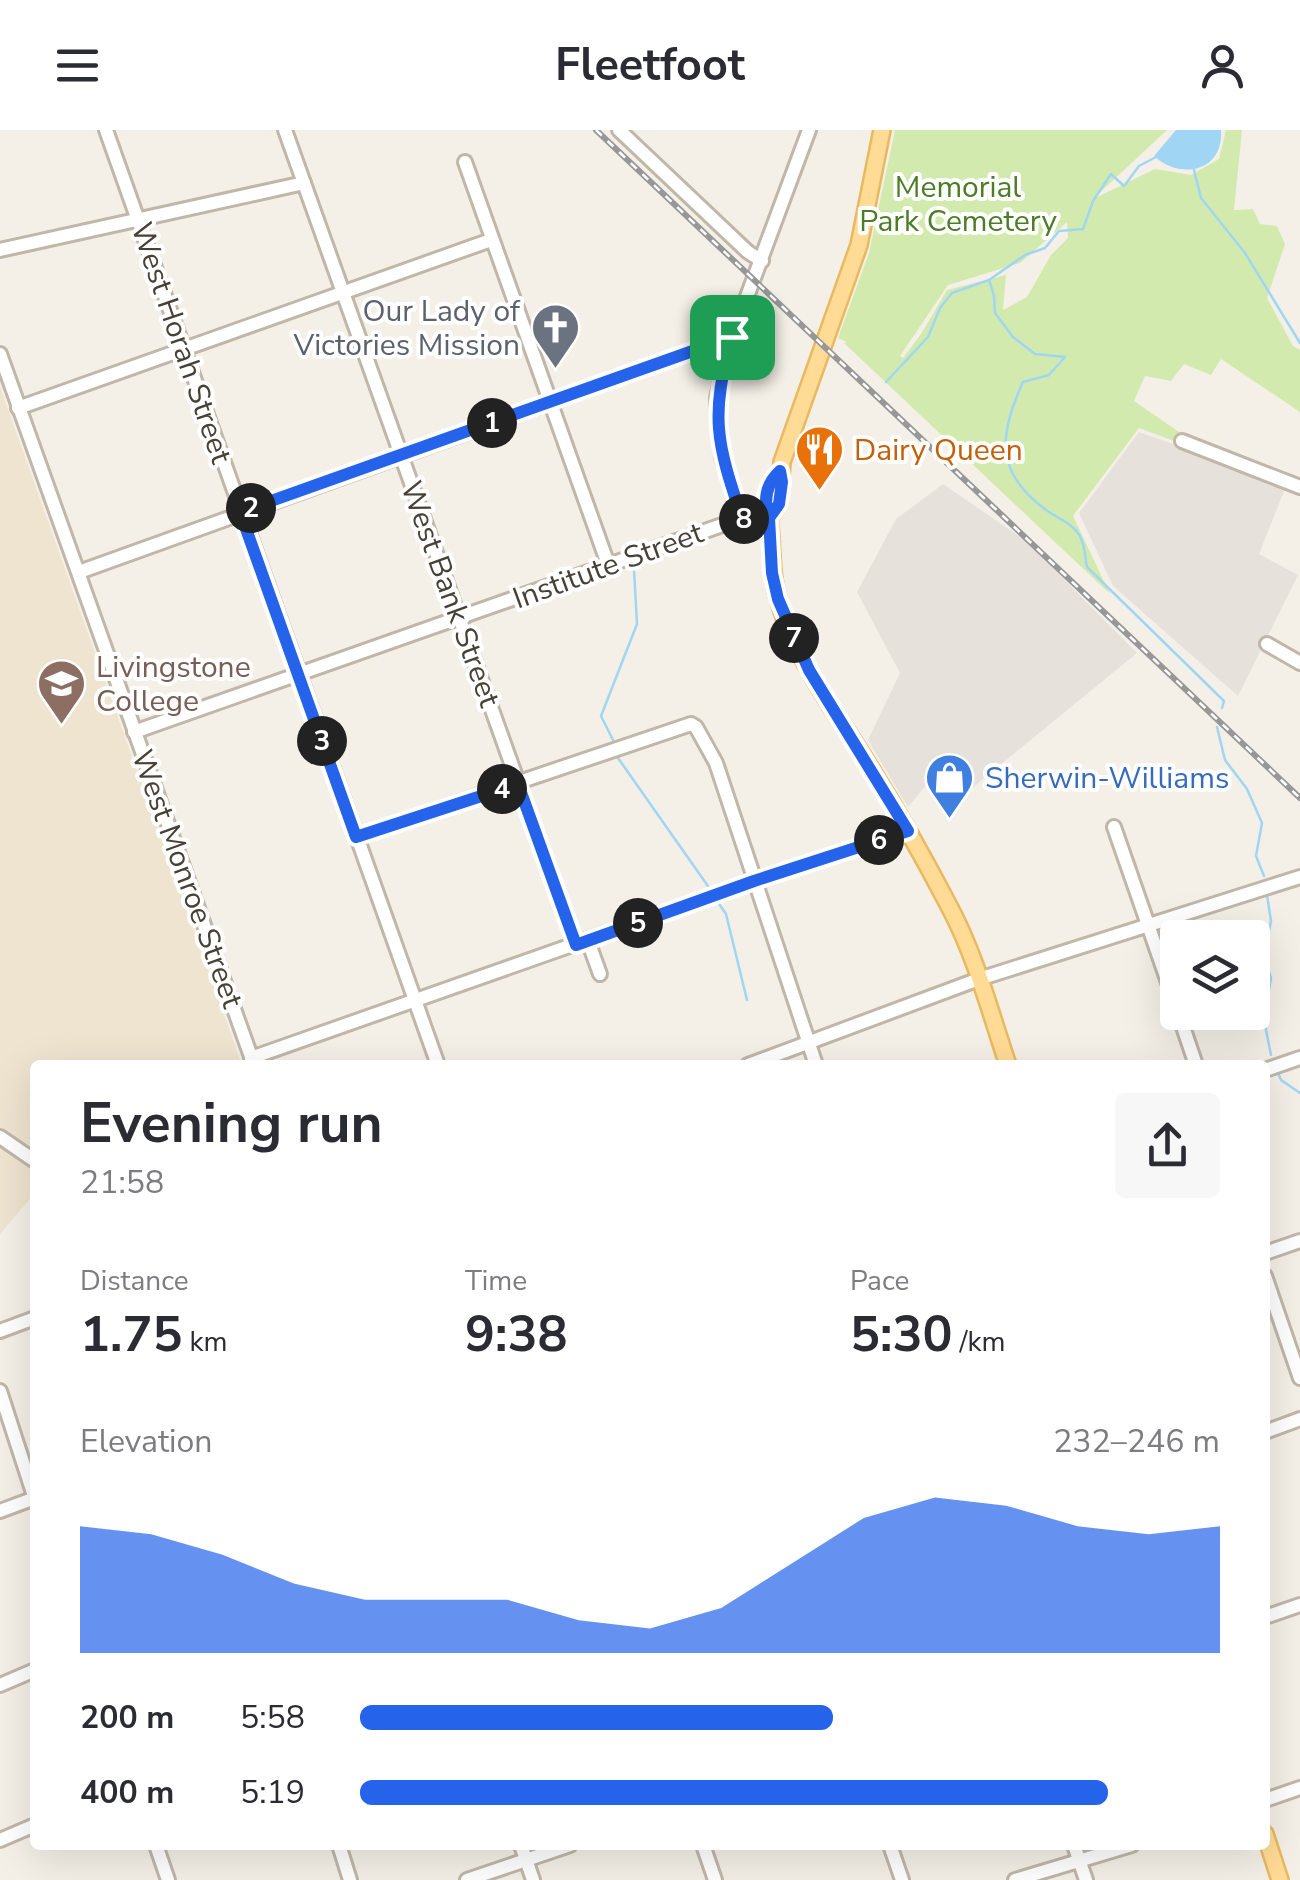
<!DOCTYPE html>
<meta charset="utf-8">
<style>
:root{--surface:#fff;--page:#f7f7f7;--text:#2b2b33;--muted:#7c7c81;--accent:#2563eb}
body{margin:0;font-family:"Nunito Sans",sans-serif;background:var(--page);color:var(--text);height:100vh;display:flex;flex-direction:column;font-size:38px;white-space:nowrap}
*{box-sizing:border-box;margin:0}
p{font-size:32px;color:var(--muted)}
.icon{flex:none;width:55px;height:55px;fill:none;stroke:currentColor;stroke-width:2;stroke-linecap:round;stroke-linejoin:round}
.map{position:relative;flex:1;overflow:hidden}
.panel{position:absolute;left:30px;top:930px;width:1240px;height:790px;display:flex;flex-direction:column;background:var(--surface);border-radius:10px;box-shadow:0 10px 40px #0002}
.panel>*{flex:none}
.buttons{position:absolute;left:1160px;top:790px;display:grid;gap:20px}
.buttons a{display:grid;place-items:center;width:110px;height:110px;border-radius:10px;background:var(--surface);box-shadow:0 10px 40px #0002;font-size:50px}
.pin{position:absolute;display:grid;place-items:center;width:85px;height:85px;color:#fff;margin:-42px;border-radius:20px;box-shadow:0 5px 15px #0006}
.km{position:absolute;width:50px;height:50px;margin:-25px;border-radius:50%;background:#222;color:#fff;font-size:28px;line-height:50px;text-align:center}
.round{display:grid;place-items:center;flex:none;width:105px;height:105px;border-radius:10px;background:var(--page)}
.headline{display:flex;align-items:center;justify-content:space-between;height:170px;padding:0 50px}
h1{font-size:55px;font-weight:700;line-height:75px}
.metrics{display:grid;grid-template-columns:repeat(3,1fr);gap:15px;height:170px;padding:10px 50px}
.metrics div{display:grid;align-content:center}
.metrics b{font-size:50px;font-weight:700}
.metrics small{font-size:28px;font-weight:400}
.metrics p{font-size:28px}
.chart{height:280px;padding:20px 50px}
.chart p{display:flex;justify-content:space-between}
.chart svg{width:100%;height:180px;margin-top:10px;fill:var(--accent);opacity:.7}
ul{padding:0 50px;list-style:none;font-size:32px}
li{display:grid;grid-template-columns:160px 120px 1fr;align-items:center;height:75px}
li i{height:25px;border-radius:12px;background:var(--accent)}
header{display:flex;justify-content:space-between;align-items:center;height:130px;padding:0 50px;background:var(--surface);font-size:45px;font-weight:700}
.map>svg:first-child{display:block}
.industrial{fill:#e7e1dc}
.education{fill:#eee4d0}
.green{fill:#d2eaae;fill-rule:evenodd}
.water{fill:#a0d6f4}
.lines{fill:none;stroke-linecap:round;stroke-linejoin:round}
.stream{stroke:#a0d6f4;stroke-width:2.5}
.minor-casing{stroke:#c0b7a9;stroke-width:18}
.major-casing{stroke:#e9b960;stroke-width:20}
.minor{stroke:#fff;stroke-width:12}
.major{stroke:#ffdb95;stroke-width:15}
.rail-casing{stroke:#979797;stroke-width:6}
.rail{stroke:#fff;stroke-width:2.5;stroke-dasharray:8;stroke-linecap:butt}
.route-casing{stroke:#fff;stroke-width:20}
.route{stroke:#2563eb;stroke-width:12}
.labels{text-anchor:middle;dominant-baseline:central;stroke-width:8;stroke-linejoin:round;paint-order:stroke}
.park-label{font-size:30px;fill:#4b7d26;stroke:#fff}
.worship-label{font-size:30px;fill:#5b616d;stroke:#fff;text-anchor:end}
.street-label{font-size:30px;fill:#484035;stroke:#fff}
.food-label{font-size:30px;fill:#c56008;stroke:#fff;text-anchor:start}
.education-label{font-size:30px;fill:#785e54;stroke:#fff;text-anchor:start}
.shop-label{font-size:30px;fill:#366cbe;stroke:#fff;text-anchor:start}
</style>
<header><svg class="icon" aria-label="menu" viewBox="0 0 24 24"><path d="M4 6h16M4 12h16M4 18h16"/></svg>Fleetfoot<svg class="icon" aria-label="person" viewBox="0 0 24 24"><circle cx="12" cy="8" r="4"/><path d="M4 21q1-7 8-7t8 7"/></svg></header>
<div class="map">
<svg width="1300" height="1750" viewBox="0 0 1300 1750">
<rect width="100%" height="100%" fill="#f4f0e7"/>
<g class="industrial">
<path d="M1139,302L1287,354L1259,424L1298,445L1238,566L1113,456L1079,383Z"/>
<path d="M943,354L1026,411L1137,523L972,658L947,630L908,677L868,610L900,543L857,462L896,389Z"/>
</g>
<path class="education" d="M0,257L242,935H35V1063L0,1104Z"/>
<path class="green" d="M895,0H1167L1093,69L1155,39L1191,45L1219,29L1226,0H1242L1234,80L1253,79L1260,94L1277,96L1285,114L1267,168L1293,216L1300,220V282L1221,229L1211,245L1184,234L1171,251L1145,246L1134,271L1185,306L1182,314L1139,298L1073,386L1110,464L844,213L847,212L838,208L869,123ZM1067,92L1068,108L1051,125L1027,167L1003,180L1006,145L947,160L921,204L903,228L900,226L948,155L1020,133Z"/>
<path class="water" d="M1176,0H1221C1224,41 1181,51 1154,26Z"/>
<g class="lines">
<g class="stream">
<path d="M1194,40L1201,68L1245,123L1300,213"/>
<path d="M989,150L994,166L995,183L1013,207L1035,224L1065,227L1049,245L1023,252C997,308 996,345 1049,382C1061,390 1073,394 1080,406C1085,415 1085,427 1087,437L1224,571L1222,578"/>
<path d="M886,252L928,207L940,178L952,163L989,150L1025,125L1045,118L1059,101L1083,99L1093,71L1111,44L1124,56L1139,36L1158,26"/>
<path d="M1217,597L1225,630L1247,659L1262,693L1256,726L1264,746"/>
<path d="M613,610L601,586L637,494L634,440"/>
<path d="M618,628L710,759"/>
<path d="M1267,765L1271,791L1264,827L1271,848L1264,890L1271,925"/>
<path d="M717,771L726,784L747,870"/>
<path d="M1278,943L1281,950L1300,963"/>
</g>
<defs>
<g id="minor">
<path d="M106,0L438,935"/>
<path d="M285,0L576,815"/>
<path d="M619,0L748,122L762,131"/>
<path d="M465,32L609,437"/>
<path d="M0,120L304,53"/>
<path d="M0,224L254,935"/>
<path d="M18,278L491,110"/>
<path d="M1182,311L1300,357"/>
<path d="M742,388L722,327L717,268L732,207L809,0"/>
<path d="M79,442L732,207"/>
<path d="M1267,514L1300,533"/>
<path d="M134,602L742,388L746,381H757L769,389"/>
<path d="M1114,697L1178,881"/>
<path d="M356,707L691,594L696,597L716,633L816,935"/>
<path d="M588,811L600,844"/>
<path d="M1178,882L1196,935"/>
<path d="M251,928L754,751L908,701"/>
<path d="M748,935L979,849L1300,747"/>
<path d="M1265,940L1300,928"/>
<path d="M0,1007L35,1031"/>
<path d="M1265,1123L1300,1111"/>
<path d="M1265,1146L1300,1248"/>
<path d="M0,1201L35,1188"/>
<path d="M0,1261L35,1369"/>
<path d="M1265,1302L1300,1289"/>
<path d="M0,1381L35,1368"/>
<path d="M1265,1487L1300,1475"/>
<path d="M0,1555L35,1540"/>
<path d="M1265,1670L1300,1658"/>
<path d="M0,1710L35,1695"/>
<path d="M156,1715L168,1750"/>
<path d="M339,1715L350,1750"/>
<path d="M521,1715L533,1750"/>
<path d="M703,1715L715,1750"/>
<path d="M890,1715L902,1750"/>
<path d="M1074,1715L1086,1750"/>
<path d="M467,1750L570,1715"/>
<path d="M1015,1750L1132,1715"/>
</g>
<g id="major">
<path d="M780,341C765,356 766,370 769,389C773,414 770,439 777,465C793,524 830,574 863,626C894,675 923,726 950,778C976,827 990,882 1008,935"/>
<path d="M769,389L779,374L782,332L859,115L882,0"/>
<path d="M1265,1704L1280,1750"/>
</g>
</defs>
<use href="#minor" class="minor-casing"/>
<use href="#major" class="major-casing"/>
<use href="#minor" class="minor"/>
<use href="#major" class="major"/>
<defs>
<path id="rail" d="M596,0L1300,668"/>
</defs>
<use href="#rail" class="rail-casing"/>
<use href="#rail" class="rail"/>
</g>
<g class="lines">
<defs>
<path id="route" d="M732,207L240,382L356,707L518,654L576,815L754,751L908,701L809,540L778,469L772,443L769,388L779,374L782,352L780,341C766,354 763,370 769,388C759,393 751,395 742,388C716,311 710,287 732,207"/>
</defs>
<use href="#route" class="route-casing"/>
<use href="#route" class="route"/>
</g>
<defs>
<symbol id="church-pin" viewBox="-11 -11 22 30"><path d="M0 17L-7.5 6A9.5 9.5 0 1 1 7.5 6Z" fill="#6b7280" stroke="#fff"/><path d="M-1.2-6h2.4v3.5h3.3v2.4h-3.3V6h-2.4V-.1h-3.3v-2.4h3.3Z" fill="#fff"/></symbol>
<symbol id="restaurant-pin" viewBox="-11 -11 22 30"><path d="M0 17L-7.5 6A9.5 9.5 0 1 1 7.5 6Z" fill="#e8710a" stroke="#fff"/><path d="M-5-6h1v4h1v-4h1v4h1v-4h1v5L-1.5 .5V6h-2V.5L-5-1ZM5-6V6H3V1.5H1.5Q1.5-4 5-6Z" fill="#fff"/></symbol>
<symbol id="university-pin" viewBox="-11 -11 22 30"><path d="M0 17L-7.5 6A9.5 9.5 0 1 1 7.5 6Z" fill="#8d6e63" stroke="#fff"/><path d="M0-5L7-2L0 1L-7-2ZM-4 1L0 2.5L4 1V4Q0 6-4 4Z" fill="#fff"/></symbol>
<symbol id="shop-pin" viewBox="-11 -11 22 30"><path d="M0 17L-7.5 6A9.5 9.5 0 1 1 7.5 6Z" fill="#3f7fe0" stroke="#fff"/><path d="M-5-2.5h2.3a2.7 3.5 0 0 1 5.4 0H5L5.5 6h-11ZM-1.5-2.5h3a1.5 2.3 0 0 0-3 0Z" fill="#fff"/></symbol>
</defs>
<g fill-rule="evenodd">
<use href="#church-pin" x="528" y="170" width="55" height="75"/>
<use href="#restaurant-pin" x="792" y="292" width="55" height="75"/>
<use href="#university-pin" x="34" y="526" width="55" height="75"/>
<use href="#shop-pin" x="922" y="620" width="55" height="75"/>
</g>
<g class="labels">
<g class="park-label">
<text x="958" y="57">Memorial<tspan x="958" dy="34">Park Cemetery</tspan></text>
</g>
<g class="worship-label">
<text x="520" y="181">Our Lady of<tspan x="520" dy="34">Victories Mission</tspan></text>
</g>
<g class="street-label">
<text transform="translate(181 213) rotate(71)">West Horah Street</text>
<text transform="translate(608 436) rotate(-20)">Institute Street</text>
<text transform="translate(450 464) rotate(70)">West Bank Street</text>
<text transform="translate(187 749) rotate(70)">West Monroe Street</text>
</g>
<g class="food-label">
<text x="854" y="320">Dairy Queen</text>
</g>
<g class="education-label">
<text x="96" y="537">Livingstone<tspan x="96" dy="34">College</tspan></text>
</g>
<g class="shop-label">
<text x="985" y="648">Sherwin-Williams</text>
</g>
</g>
</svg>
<div class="buttons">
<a><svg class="icon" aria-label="layers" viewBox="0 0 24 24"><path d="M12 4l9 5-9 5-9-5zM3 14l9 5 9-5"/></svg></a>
</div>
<div class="pin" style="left:732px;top:207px;background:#1e9e55"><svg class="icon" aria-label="arrive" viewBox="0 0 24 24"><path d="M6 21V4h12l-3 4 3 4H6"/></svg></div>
<b class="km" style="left:492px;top:293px">1</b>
<b class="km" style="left:251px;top:378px">2</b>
<b class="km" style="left:322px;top:611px">3</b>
<b class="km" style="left:502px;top:659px">4</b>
<b class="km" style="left:638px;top:793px">5</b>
<b class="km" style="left:879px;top:710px">6</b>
<b class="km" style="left:794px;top:508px">7</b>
<b class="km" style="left:744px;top:389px">8</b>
<section class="panel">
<div class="headline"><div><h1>Evening run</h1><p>21:58</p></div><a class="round"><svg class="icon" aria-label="share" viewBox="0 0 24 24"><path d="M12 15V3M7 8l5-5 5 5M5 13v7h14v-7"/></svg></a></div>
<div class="metrics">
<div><p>Distance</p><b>1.75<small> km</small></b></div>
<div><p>Time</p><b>9:38</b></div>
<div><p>Pace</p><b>5:30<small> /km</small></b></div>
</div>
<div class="chart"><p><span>Elevation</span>232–246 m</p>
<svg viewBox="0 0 160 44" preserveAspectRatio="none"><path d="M0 44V13L10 15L20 20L30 27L40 31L50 31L60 31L70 36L80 38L90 33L100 22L110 11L120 6L130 8L140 13L150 15L160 13V44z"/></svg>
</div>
<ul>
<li><b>200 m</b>5:58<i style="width:55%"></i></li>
<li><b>400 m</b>5:19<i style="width:87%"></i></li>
</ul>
</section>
</div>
